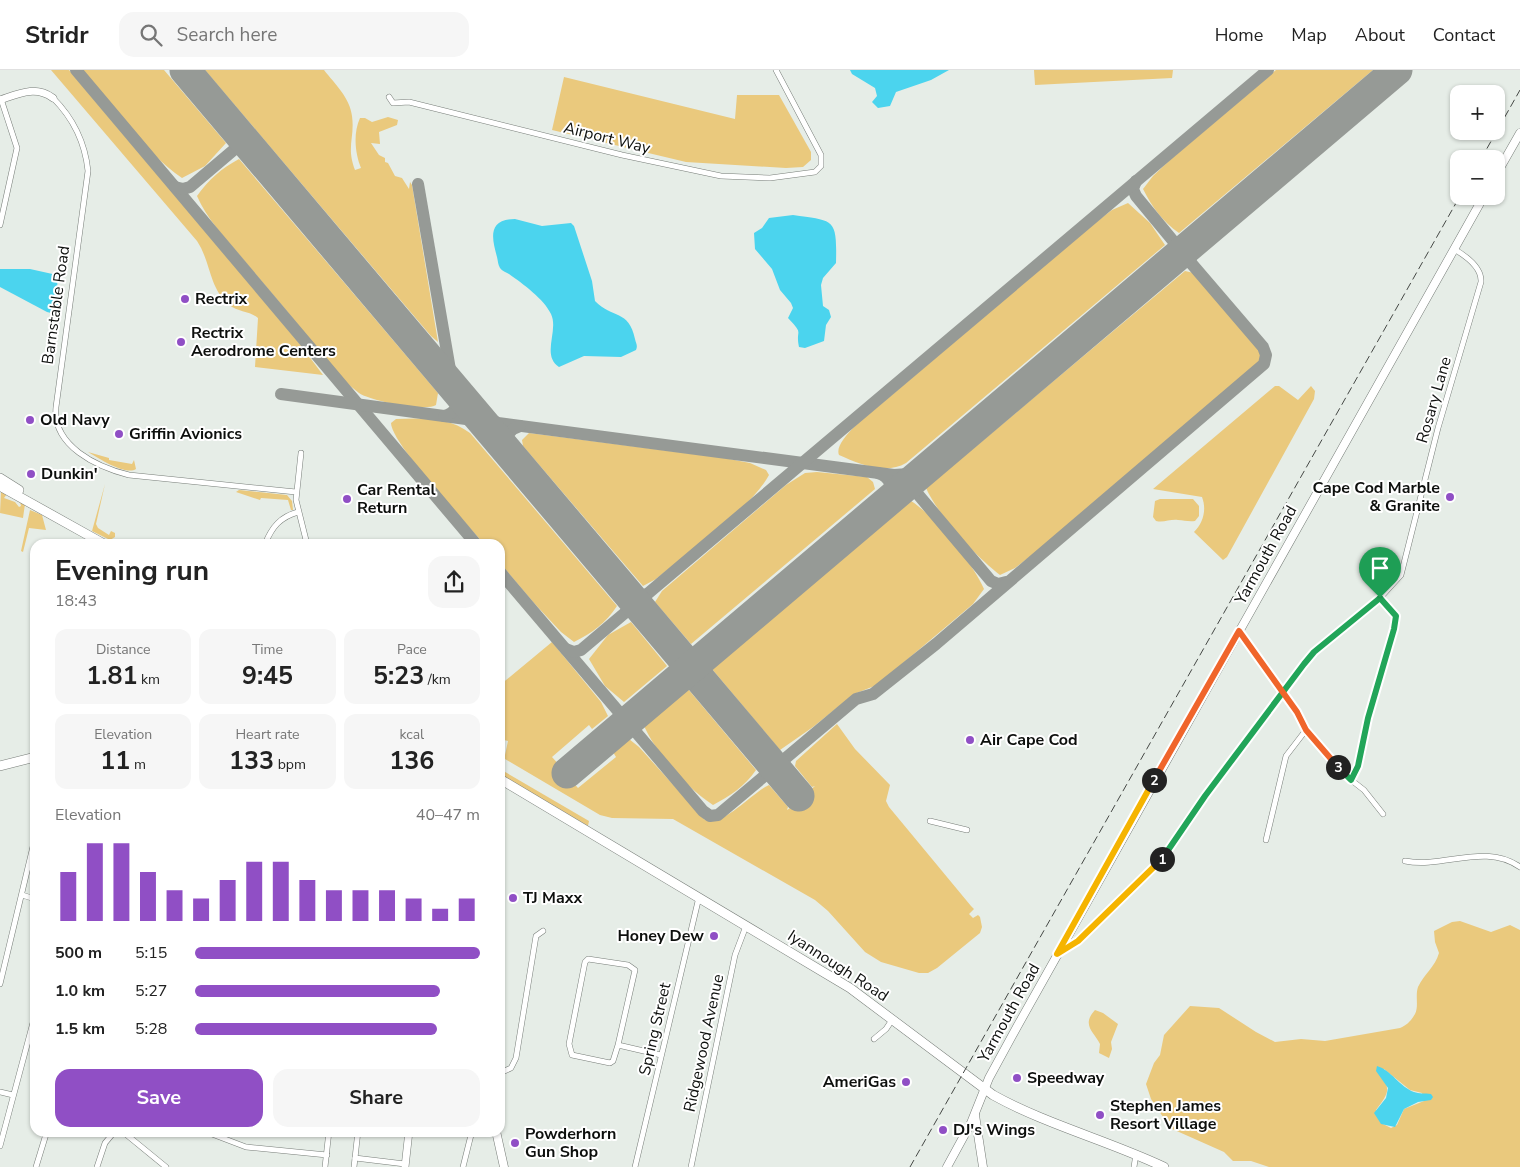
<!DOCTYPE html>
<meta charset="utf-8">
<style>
:root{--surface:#fff;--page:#f6f6f6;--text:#222;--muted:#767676;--line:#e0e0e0;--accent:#904fc5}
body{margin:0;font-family:"Nunito Sans",sans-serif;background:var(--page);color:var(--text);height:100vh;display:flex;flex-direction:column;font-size:19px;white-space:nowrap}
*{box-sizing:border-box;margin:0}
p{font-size:16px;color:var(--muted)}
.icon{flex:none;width:28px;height:28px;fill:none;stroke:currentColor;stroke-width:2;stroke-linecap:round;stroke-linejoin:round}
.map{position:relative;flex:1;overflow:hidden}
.details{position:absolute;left:30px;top:469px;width:475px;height:598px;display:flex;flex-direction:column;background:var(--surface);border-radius:15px;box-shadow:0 1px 4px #0004}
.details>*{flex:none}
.tools{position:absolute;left:1450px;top:15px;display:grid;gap:10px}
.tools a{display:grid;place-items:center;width:55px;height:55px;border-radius:10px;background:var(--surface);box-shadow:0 1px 4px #0004;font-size:25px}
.pin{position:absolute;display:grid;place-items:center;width:42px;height:42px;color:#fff;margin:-51px -21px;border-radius:50% 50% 50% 0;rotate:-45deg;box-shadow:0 0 5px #0007}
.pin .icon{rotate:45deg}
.km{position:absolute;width:25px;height:25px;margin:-12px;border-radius:50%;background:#222;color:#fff;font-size:14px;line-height:25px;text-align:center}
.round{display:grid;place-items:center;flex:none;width:52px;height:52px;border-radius:15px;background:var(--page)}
.head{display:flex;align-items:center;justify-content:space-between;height:85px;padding:0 25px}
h1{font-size:28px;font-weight:700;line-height:38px}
.stats{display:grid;grid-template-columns:repeat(3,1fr);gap:8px;height:85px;padding:5px 25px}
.stats div{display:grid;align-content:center;border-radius:12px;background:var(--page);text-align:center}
.stats b{font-size:25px;font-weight:700}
.stats small{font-size:14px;font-weight:400}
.stats p{font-size:14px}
.chart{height:140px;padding:10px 25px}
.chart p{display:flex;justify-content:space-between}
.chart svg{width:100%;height:90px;margin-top:5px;stroke:var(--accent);stroke-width:6}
.cta{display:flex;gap:10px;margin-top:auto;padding:10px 25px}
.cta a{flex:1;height:58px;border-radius:15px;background:var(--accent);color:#fff;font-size:20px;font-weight:700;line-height:58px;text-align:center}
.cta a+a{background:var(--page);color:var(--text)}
ul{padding:0 25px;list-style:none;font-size:16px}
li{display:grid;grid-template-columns:80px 60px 1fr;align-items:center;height:38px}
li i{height:12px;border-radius:6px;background:var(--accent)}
header{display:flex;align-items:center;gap:30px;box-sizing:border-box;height:70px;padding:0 25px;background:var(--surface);border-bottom:1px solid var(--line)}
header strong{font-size:24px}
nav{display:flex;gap:28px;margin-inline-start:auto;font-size:18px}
.search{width:350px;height:45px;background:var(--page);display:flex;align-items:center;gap:12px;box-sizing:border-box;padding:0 18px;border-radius:15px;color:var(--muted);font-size:19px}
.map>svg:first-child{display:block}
.green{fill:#eac97d;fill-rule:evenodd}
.water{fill:#4bd4ee}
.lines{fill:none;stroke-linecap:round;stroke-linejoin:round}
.taxiway{stroke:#969a96;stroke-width:12}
.runway{stroke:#969a96;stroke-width:31}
.minor-casing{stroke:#777d78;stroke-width:6}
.tertiary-casing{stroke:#777d78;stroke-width:8}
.secondary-casing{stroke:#777d78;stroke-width:9}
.primary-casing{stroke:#777d78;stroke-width:10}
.minor{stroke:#fff;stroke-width:5}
.tertiary{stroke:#fff;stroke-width:7}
.secondary{stroke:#fff;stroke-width:8}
.primary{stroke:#fff;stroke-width:9}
.rail{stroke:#454845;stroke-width:1;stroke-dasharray:8 4;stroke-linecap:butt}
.split-1-casing{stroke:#fff;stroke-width:10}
.split-2-casing{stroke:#fff;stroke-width:10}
.split-3-casing{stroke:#fff;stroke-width:10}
.split-4-casing{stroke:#fff;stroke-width:10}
.split-1{stroke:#22a559;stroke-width:6}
.split-2{stroke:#f5b400;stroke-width:6}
.split-3{stroke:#f0652b;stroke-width:6}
.split-4{stroke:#22a559;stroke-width:6}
.poi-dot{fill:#904fc5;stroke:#fff;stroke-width:2}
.labels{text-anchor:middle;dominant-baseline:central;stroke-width:4;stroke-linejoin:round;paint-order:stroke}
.street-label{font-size:16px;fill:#0d0f0d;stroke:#fff}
.poi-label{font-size:16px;font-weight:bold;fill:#0d0f0d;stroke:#fff;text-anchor:start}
</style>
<header>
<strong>Stridr</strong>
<div class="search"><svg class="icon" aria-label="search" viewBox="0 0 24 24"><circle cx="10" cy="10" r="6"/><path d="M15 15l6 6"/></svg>Search here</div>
<nav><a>Home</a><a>Map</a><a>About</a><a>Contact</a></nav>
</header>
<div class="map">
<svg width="1520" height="1097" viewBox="0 0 1520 1097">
<rect width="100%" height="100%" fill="#e6ede7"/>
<g class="green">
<path d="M51,0H69L296,269L323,305L255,297L258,248C250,241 238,242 229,235C209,218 211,192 197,171Z"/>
<path d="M83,0H164L226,73L205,96L182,108C143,81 113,36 83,0Z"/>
<path d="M205,0H324C335,14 350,28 352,46C355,68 346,76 355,100L361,98C355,84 353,63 360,48H365L372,52L388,47L398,50L397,55L379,62L380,74L371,73L379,85L385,88V92L388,93L395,106L402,108L409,119L410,112L412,115L438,272L431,266Z"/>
<path d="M1034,0H1173L1172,8L1035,15Z"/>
<path d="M1276,0H1373L1179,163C1163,152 1152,137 1143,119L1153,106L1171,89Z"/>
<path d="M564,7L735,49L737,25H779L811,82V90L803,97L786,98L686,92L552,60Z"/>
<path d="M239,89L438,323L436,335C426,342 370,331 359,323C337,307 320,281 303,261C283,236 262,212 242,188C226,169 207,149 197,126C209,109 221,99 239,89Z"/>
<path d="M1128,133L1150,153L1165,175L906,393C886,405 859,394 839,385C833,371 870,343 881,334L1096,152L1112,140Z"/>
<path d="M1185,201L1194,203L1260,280L1262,286L1260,291L1036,482L1015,498L1000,505C976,487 938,445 926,418Z"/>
<path d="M1275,316H1279L1298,330L1311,316L1315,321L1314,329L1227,487L1223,490L1194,462C1203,453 1207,440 1202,427L1153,419Z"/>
<path d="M396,349C422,348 449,347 470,363L617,536C606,553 592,563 574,572L561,562L534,533L500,493V474H484C467,454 391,373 391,353Z"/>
<path d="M529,363L724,388L750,393L766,400L769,405C752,437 686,485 656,509L643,516L523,376L522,370Z"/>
<path d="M88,382L109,388V390L132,394L134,390L136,399C126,406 98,388 88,382Z"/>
<path d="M817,402L867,407L873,412L875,419L691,574L655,532L662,521L786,415L805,403Z"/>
<path d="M105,414L96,454L98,458L109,465L111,461L115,463V467L110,470L92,461Z"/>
<path d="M239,420L287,425L292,431L293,440H291L288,430L261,428L260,430L236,422Z"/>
<path d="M1,421L7,424L4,428L15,432L19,437L21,436L20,432L25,434L23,448L0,443Z"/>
<path d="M1160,429H1193L1199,436V446L1195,451C1188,452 1184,450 1178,450C1170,449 1164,453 1156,451L1153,447L1155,431Z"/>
<path d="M911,431C935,446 973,493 984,519L973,534L877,615L854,624L813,657L780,680L712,599Z"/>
<path d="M30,440L42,445L46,460L29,458L23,482L21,481Z"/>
<path d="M631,552L667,596L624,632L605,616L589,589L608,565Z"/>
<path d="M552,572L601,632L608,646L592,659L589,655L552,687L561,697L557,701L565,711L569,708L578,718L616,687L613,682L629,669L639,677L705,750C725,756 750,724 769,715L788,737L787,740L793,736L791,733L807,719L809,721L815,716L812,717L795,696L796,691L837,654L855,679L890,715L886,731L889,737L971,836L974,839L969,844L973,848L978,845L980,847L982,857L980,863L937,898L928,903H919L881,892L865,882L828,841L815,830L673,749L612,748L600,745L500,686V683L505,685L508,671L500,669V615Z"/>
<path d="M688,619L756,700C745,716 730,726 713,735C686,717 658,686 644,656Z"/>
<path d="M500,699L589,751L588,756L500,704Z"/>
<path d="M1460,851L1491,862L1510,855L1520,860V1097H1269L1251,1091H1233L1224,1082L1170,1058L1163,1051V1047L1151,1029L1146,1014L1154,993L1160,985L1164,965L1190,936L1219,938L1256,962L1275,972L1301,969L1325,971L1400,958C1407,955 1411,951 1415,944C1419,936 1415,926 1418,917C1424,904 1435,897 1439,883L1435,872L1434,861L1452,852ZM1384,999L1410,1020L1422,1023L1424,1031L1404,1039L1397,1055L1391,1058L1381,1053L1376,1040C1386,1026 1392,1021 1382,1006Z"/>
<path d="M1095,940L1103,943L1118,954L1111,972L1112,979L1109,988L1099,983L1100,974C1094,962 1081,955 1095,940Z"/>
</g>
<g class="water">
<path d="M850,0H949L931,10L896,22L890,36L878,38L872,32L877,26L875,18L852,4Z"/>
<path d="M793,145C835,151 837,148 836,193L823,208L821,215L823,236L829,240L831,247L826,255L824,271L805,278L799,277C795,258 805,266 788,248L793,238L791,233L780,220L772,199L755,179L754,163L762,158L769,148Z"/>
<path d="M515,149L542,156L571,153L574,156L592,211L595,231C612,249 629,239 635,269C636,274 638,275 636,280L621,287L584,286L559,297C541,285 559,261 551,244C544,229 523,214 509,204C506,202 502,201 500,198C498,195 498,191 497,187C492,169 487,149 515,149Z"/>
<path d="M0,199H30L57,205L58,235L55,244L47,242L0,217Z"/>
<path d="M1377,996C1391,1000 1400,1017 1414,1022C1419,1024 1425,1023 1431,1024L1433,1027L1431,1030L1418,1032L1404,1039L1395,1057L1381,1054L1374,1043L1386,1028L1388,1018L1376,1001Z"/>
</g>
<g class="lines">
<g class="taxiway">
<path d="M76,0L476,474"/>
<path d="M236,78L246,77L254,81"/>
<path d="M1136,111L1133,119L1136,126L1174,172L1183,175L1193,172"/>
<path d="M418,114L453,317"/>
<path d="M175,117L183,119L190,117L236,78L239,72L237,61"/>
<path d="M1172,190L1182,189L1191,193"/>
<path d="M281,324L466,349L478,353L491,362"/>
<path d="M474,342L498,353L894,405L909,404L928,396"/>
<path d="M444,346C458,343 459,332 455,320"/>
<path d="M507,381V365L513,359L520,356"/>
<path d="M878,403C893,408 893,420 886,431"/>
<path d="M920,403L914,413L916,422L991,511L998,514L1006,512"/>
<path d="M899,421L907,418L916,422"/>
<path d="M500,502L703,741L710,746L718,745L856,629L873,624L936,574L1264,294L1266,285L1263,277L1191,193L1189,182L1193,172"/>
<path d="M627,541L630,534L628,524"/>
<path d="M645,545L642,534L647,524"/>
<path d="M566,579L574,582L581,580L1268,0"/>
<path d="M620,643L627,645L637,642"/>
</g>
<g class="runway">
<path d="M185,0L799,726"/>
<path d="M567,703L1397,0"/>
</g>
<defs>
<g id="minor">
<path d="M389,27L393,33L409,32L622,85L721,106L770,108L815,102L821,96V85L776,0"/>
<path d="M53,28C73,48 85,72 88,101L56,337C52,376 97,397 129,405L296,422"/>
<path d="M0,155L17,78L1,29"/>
<path d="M301,383L296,430L307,474"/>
<path d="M265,474C272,457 280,447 298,442"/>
<path d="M1239,561L1245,567L1267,602L1322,680L1346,706L1364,720L1383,744"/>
<path d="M1351,710L1358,696L1364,664L1395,554C1396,541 1389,536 1380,528"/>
<path d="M930,751L967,760"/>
<path d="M1266,770L1286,686L1306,660"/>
<path d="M1405,791C1443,799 1485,772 1520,797"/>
<path d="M22,825L35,829"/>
<path d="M1059,883L1078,871L1161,791L1198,736L1304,594L1314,582L1380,528L1401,505L1438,358L1481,212C1482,197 1466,186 1454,179"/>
<path d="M0,914L35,768"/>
<path d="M874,969L886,959L892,950"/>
<path d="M618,975L613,991L610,993L572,985L569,974L585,892L588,889L628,895L635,900L618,975L661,985"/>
<path d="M500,1003L511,998L516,988L536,866L543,861"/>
<path d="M0,1022L13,1025"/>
<path d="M122,1061L166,1097"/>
<path d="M204,1061L246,1077L327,1085"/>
<path d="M0,1076L35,945"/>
<path d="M355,1088L405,1094"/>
<path d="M36,1097L47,1061"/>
<path d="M97,1097L105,1073L115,1061"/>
<path d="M325,1097L329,1061"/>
<path d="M354,1097L358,1061"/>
<path d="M463,1097L472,1061"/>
<path d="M635,1097L699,827"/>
<path d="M691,1097L735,885L746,856"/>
<path d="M1134,1097L1136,1084"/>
</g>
<g id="tertiary">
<path d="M0,30C18,24 35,15 53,28"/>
<path d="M405,1097L409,1061"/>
</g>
<g id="secondary">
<path d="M1496,105L1520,63"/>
<path d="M975,1045L983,1097"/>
<path d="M496,1061L504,1097"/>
<path d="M947,1097L971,1053L989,1008L1018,955L1484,126"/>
</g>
<g id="primary">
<path d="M0,408L19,420"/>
<path d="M0,416L104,474"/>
<path d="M0,696L35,687"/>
<path d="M500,709L850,918L993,1025C1045,1054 1109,1071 1164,1097"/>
</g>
</defs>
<use href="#minor" class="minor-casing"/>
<use href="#tertiary" class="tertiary-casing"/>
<use href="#secondary" class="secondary-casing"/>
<use href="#primary" class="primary-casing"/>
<use href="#minor" class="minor"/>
<use href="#tertiary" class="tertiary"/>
<use href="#secondary" class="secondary"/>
<use href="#primary" class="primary"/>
<g class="rail">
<path d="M1481,89L1520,20"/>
<path d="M910,1097L1460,126"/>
</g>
</g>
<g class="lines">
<defs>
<path id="split-1" d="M1162,789L1205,726L1304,594L1314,582L1380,528"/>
<path id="split-2" d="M1154,710L1057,884L1078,871L1162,789"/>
<path id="split-3" d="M1154,710L1239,561L1297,642L1306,660L1338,697"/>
<path id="split-4" d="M1338,697L1351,710L1358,696L1368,648L1394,559L1396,546L1380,528"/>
</defs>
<use href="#split-1" class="split-1-casing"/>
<use href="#split-2" class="split-2-casing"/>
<use href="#split-3" class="split-3-casing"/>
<use href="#split-4" class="split-4-casing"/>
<use href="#split-1" class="split-1"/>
<use href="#split-2" class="split-2"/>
<use href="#split-3" class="split-3"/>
<use href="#split-4" class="split-4"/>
</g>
<g class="poi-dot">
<circle cx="185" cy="229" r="5"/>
<circle cx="181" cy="272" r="5"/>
<circle cx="30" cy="350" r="5"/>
<circle cx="119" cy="364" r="5"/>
<circle cx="31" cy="404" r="5"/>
<circle cx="1450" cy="427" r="5"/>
<circle cx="347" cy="429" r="5"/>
<circle cx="970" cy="670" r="5"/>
<circle cx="513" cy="828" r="5"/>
<circle cx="714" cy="866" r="5"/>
<circle cx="1017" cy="1008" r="5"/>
<circle cx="906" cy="1012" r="5"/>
<circle cx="1100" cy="1045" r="5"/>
<circle cx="943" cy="1060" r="5"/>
<circle cx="515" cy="1073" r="5"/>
</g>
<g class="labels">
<g class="street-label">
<text transform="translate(607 68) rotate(14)">Airport Way</text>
<text transform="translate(56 235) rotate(-82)">Barnstable Road</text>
<text transform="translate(1434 330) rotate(-74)">Rosary Lane</text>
<text transform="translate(1266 485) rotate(-61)">Yarmouth Road</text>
<text transform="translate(838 896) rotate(33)">Iyannough Road</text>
<text transform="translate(1009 943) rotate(-61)">Yarmouth Road</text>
<text transform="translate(655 959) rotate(-77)">Spring Street</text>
<text transform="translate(704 973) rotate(-78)">Ridgewood Avenue</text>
</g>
<g class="poi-label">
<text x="195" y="229">Rectrix</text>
<text x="191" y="263">Rectrix<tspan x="191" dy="18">Aerodrome Centers</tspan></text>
<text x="40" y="350">Old Navy</text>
<text x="129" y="364">Griffin Avionics</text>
<text x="41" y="404">Dunkin'</text>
<text x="1440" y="418" text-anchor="end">Cape Cod Marble<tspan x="1440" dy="18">&amp; Granite</tspan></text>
<text x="357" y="420">Car Rental<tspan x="357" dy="18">Return</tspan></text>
<text x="980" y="670">Air Cape Cod</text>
<text x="523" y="828">TJ Maxx</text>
<text x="704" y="866" text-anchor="end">Honey Dew</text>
<text x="1027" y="1008">Speedway</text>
<text x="896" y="1012" text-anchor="end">AmeriGas</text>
<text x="1110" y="1036">Stephen James<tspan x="1110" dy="18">Resort Village</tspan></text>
<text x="953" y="1060">DJ's Wings</text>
<text x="525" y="1064">Powderhorn<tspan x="525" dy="18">Gun Shop</tspan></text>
</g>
</g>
</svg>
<div class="tools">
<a>+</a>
<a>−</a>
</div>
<div class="pin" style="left:1380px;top:528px;background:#1e9e55"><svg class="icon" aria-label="arrive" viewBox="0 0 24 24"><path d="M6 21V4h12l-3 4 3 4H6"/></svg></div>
<b class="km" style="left:1162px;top:789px">1</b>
<b class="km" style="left:1154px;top:710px">2</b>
<b class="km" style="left:1338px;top:697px">3</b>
<section class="details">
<div class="head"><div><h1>Evening run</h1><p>18:43</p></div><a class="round"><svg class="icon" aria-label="share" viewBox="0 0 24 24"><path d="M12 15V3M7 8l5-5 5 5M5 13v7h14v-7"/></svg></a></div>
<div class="stats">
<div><p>Distance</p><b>1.81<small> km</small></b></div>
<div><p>Time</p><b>9:45</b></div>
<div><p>Pace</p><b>5:23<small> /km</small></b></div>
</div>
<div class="stats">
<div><p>Elevation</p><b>11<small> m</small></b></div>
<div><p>Heart rate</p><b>133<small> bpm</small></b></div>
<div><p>kcal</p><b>136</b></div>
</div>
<div class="chart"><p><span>Elevation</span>40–47 m</p>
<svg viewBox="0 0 160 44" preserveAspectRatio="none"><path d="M5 44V20M15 44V6M25 44V6M35 44V20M45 44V29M55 44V33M65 44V24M75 44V15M85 44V15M95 44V24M105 44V29M115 44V29M125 44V29M135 44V33M145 44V38M155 44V33"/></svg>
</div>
<ul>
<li><b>500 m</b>5:15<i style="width:100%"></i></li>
<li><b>1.0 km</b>5:27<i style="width:86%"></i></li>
<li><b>1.5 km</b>5:28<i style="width:85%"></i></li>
</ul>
<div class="cta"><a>Save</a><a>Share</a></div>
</section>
</div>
